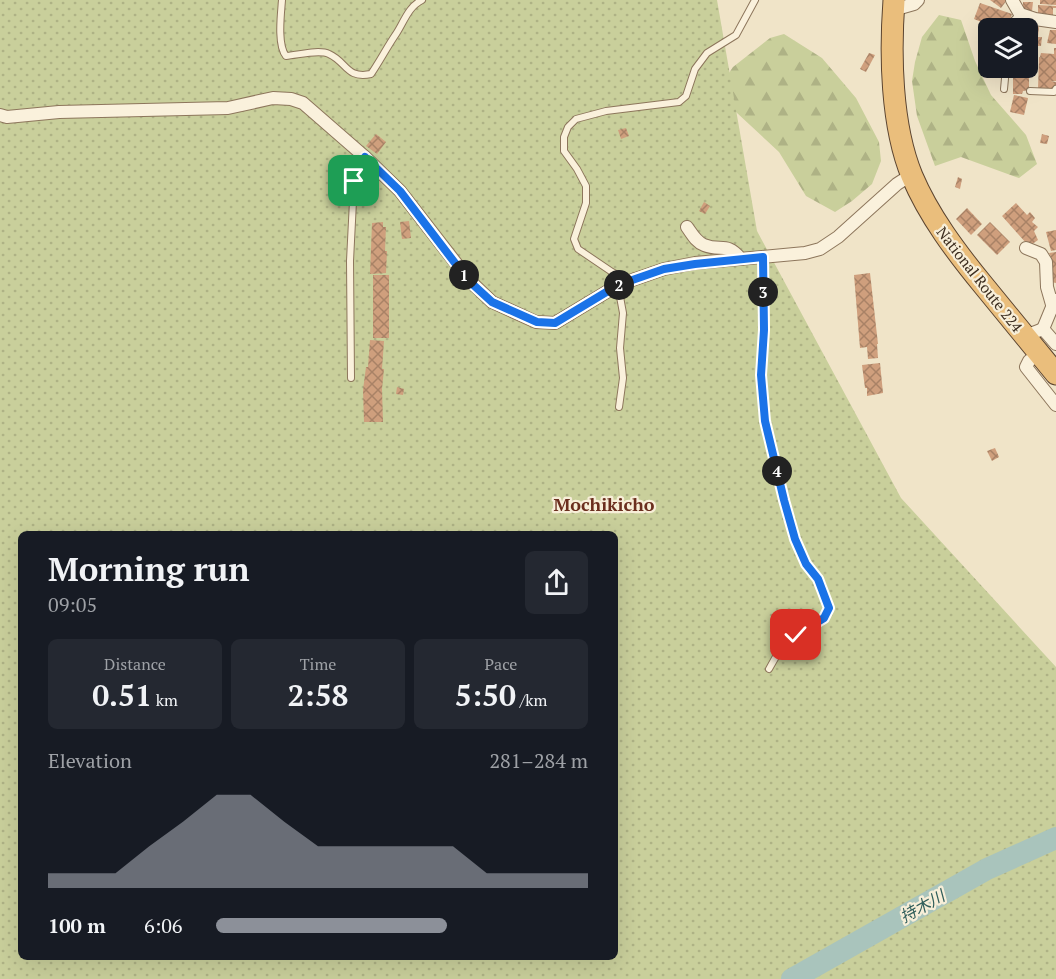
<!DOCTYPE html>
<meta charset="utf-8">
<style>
:root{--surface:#171b24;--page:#242831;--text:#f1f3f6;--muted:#9ea1a6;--accent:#8c9099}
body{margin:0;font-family:"PT Serif","Noto Sans JP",serif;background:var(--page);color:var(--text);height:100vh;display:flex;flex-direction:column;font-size:22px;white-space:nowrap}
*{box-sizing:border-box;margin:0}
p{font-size:20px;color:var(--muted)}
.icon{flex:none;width:33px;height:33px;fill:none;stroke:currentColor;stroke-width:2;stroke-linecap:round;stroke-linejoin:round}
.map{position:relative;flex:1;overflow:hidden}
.panel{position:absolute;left:18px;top:531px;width:600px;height:429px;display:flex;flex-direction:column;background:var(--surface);border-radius:9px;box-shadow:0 6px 24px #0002}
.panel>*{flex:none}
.controls{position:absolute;left:978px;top:18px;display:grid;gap:12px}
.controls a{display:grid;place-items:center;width:60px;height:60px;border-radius:9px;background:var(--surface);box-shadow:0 6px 24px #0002;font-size:30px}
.pin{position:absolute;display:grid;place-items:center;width:51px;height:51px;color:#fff;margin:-26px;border-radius:12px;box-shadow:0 3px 9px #0006}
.km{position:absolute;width:30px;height:30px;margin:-15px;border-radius:50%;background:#222;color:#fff;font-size:16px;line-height:30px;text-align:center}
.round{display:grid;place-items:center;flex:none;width:63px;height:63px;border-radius:9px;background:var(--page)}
.head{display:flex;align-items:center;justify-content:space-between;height:102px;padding:0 30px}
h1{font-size:33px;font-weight:600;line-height:45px}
.figures{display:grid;grid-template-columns:repeat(3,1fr);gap:9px;height:102px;padding:6px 30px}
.figures div{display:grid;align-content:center;border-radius:9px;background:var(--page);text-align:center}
.figures b{font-size:30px;font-weight:600}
.figures small{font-size:16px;font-weight:400}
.figures p{font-size:16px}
.chart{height:168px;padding:12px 30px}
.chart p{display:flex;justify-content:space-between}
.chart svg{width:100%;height:108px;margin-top:6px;fill:var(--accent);opacity:.7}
ul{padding:0 30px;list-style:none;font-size:20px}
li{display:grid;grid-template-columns:96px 72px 1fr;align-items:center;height:45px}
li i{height:15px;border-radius:8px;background:var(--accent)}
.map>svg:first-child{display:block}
.forest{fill:url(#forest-firs)}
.park{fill:url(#park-dots);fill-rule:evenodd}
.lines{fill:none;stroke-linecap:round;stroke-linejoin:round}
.river{stroke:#a9c4bc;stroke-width:22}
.building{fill:url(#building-cross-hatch)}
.service-casing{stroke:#8d765c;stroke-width:8}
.minor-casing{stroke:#8d765c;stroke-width:14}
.trunk-casing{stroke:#5b4430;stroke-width:23}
.service{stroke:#faf1dc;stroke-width:6}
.minor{stroke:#faf1dc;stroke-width:12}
.trunk{stroke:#eabe7c;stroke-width:21}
.route-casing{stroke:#fff;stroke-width:12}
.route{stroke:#1a73e8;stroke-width:8}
.labels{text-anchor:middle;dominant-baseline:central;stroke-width:4.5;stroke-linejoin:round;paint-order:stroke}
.street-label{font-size:15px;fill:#3d2e20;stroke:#f7eed8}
.water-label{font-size:16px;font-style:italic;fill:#2f5d5a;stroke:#f7eed8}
.quarter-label{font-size:18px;font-weight:bold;fill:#6b2e1e;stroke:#f7eed8}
</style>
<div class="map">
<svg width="1056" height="979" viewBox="0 0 1056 979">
<defs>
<pattern id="forest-firs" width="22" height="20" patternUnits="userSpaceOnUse" patternTransform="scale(1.5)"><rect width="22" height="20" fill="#c9cf9b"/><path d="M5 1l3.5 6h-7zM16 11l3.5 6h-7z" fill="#aeb285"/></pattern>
<pattern id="park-dots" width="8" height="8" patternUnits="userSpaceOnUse" patternTransform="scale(1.5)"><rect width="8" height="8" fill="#c9cf9b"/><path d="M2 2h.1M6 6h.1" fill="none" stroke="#aeb285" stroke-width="1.8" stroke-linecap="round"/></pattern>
<pattern id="building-cross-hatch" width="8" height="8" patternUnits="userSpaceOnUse" patternTransform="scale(1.5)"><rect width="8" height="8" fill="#cf9f7d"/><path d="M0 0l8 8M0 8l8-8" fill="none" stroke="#a98266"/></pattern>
</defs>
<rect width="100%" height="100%" fill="#f0e4c8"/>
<g class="forest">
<path d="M939,15L961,20L975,61L991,95L1026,135L1037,164L1019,178L961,157L935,166L917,116L912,81L915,62L922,37Z"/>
<path d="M784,34L822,58L856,98L879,142L881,161L872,184L852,201L835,212L806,196L779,152L723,100L720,86L733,67L770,38Z"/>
</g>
<path class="park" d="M0,0H717L757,231L901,498L1056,667V979H0ZM21,534H615V957H21Z"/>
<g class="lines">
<path class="river" d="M792,979L987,869L1056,838"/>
</g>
<g class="building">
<path d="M990,0H1007L1001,8Z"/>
<path d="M1040,0H1056V5L1040,4Z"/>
<path d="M1023,2H1033L1032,11L1023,10Z"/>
<path d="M980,3L1012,14L1007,28H996L974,19Z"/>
<path d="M1038,5L1056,6V8H1053V17L1038,16Z"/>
<path d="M1017,20L1025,21L1024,25L1039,27L1038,37H1042L1041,46H1036L1035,48H1028V28H1013Z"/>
<path d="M1050,30H1056V44L1047,43Z"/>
<path d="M1054,48H1056V81H1051L1056,82V87L1054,90L1038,89L1039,57L1051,59L1040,57L1041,53L1054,54Z"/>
<path d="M869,53L875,55L866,72L860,69Z"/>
<path d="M1013,68H1029V90L1023,91L1022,94H1013V78H1010V75H1013Z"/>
<path d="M1014,95L1028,98L1024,115L1010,112Z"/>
<path d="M626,128L629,136L621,139L618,130Z"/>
<path d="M376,134L386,142L377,154L366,146Z"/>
<path d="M1042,134L1049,136L1047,144L1040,143Z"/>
<path d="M958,177L962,179L960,189L955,187Z"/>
<path d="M704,202L710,206L705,214L699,211Z"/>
<path d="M1016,203L1027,215L1030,212L1035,218L1032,222L1038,227L1034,231L1038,240L1031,245L1027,244L1002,216Z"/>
<path d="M967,208L982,224L971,235L956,219Z"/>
<path d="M409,221L411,238L402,239L400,222Z"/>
<path d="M383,222V227H386L385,251H387L386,273L370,274L372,223Z"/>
<path d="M990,222L1010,242L997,255L977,235Z"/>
<path d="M1056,230V250L1051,251L1046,232Z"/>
<path d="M1056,252V283L1051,282L1052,259L1049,253Z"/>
<path d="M870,273L878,344H877L878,358L868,359L867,347L860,348L854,275Z"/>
<rect x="373" y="275" width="16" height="63"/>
<path d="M370,340L384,341L382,369H384L382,389L383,422H364L363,390L366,367H368Z"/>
<path d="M880,363L883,393L867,396V388H865L862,365Z"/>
<path d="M397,387L404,389L403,395L396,394Z"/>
<path d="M995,448L999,457L992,461L987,451Z"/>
</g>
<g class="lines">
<defs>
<g id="service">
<path d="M282,0C281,14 277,45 286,56C298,55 319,49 329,54C347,62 346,79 371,74C380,61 387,47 396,34C404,22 408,7 422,0"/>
<path d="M1009,28L1013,21L1020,14"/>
<path d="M1004,89L1006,68"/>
<path d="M1030,91L1054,92L1056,89"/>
<path d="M763,257L764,330L761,375L765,421L784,500L795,539L806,565L818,579L829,607C821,624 810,625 796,635C784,644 776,655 769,669"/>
<path d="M627,280L612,272L578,249L574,239L586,203V186L577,169L564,151V137L568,127L576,119L606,111L679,102L686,96L695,69L707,53L736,35L755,0"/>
<path d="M618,286L623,313L620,348L623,378L619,407"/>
<path d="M351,378L350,261L354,181L358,169L364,157"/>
</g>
<g id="minor">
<path d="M1012,0L1020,14L1035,19L1056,22"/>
<path d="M893,10L914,4L918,0"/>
<path d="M0,115L7,117L59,112L228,108L273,98L291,99L303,103L365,157L400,191L469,280L492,302L536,322L555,323L618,285L664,269L695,263L805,253L820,249L838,237L897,184L911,175"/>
<path d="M687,227C692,234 696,242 704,245C721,252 726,241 741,259"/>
<path d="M1026,248L1041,254L1046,262L1047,287L1053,308"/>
<path d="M1043,329L1055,300"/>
<path d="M1025,336L1043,329L1056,344"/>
<path d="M1039,353L1029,361L1026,367L1056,405"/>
</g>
<path id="trunk" d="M894,0C890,54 891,125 912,176C929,216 956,252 984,286C1008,315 1032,345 1056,374"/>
</defs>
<use href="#service" class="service-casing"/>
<use href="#minor" class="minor-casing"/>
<use href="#trunk" class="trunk-casing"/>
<use href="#service" class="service"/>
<use href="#minor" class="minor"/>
<use href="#trunk" class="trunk"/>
</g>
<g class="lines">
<defs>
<path id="route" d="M354,181L358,169L365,157L400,191L468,280L492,302L537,322L555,323L618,285L664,269L695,264L763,257L764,330L761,375L765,421L784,500L795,539L806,564L818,579L829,608L824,618L796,635"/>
</defs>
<use href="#route" class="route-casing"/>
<use href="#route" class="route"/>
</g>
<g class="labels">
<g class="street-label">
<text transform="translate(980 279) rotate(52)">National Route 224</text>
</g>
<g class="water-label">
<text transform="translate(922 906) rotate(-29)">持木川</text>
</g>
<g class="quarter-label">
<text x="604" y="504">Mochikicho</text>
</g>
</g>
</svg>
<div class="controls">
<a><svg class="icon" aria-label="layers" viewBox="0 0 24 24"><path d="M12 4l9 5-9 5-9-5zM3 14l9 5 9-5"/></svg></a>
</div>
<div class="pin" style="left:354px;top:181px;background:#1e9e55"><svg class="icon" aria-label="arrive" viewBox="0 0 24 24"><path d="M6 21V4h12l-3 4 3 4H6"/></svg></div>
<div class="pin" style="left:796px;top:635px;background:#d93025"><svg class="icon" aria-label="check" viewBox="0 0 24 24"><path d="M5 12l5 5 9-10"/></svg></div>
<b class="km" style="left:464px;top:275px">1</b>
<b class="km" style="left:619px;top:285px">2</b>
<b class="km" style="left:763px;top:292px">3</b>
<b class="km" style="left:777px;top:471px">4</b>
<section class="panel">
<div class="head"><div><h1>Morning run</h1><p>09:05</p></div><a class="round"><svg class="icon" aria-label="share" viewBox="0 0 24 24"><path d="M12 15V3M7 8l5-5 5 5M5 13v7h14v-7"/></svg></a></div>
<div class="figures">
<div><p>Distance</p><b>0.51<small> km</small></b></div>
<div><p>Time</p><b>2:58</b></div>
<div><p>Pace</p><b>5:50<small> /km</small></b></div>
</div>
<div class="chart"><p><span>Elevation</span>281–284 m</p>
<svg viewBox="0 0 160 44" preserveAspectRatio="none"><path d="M0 44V38L10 38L20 38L30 27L40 17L50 6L60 6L70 17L80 27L90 27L100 27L110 27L120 27L130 38L140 38L150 38L160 38V44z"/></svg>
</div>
<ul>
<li><b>100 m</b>6:06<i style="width:62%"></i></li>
</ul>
</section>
</div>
